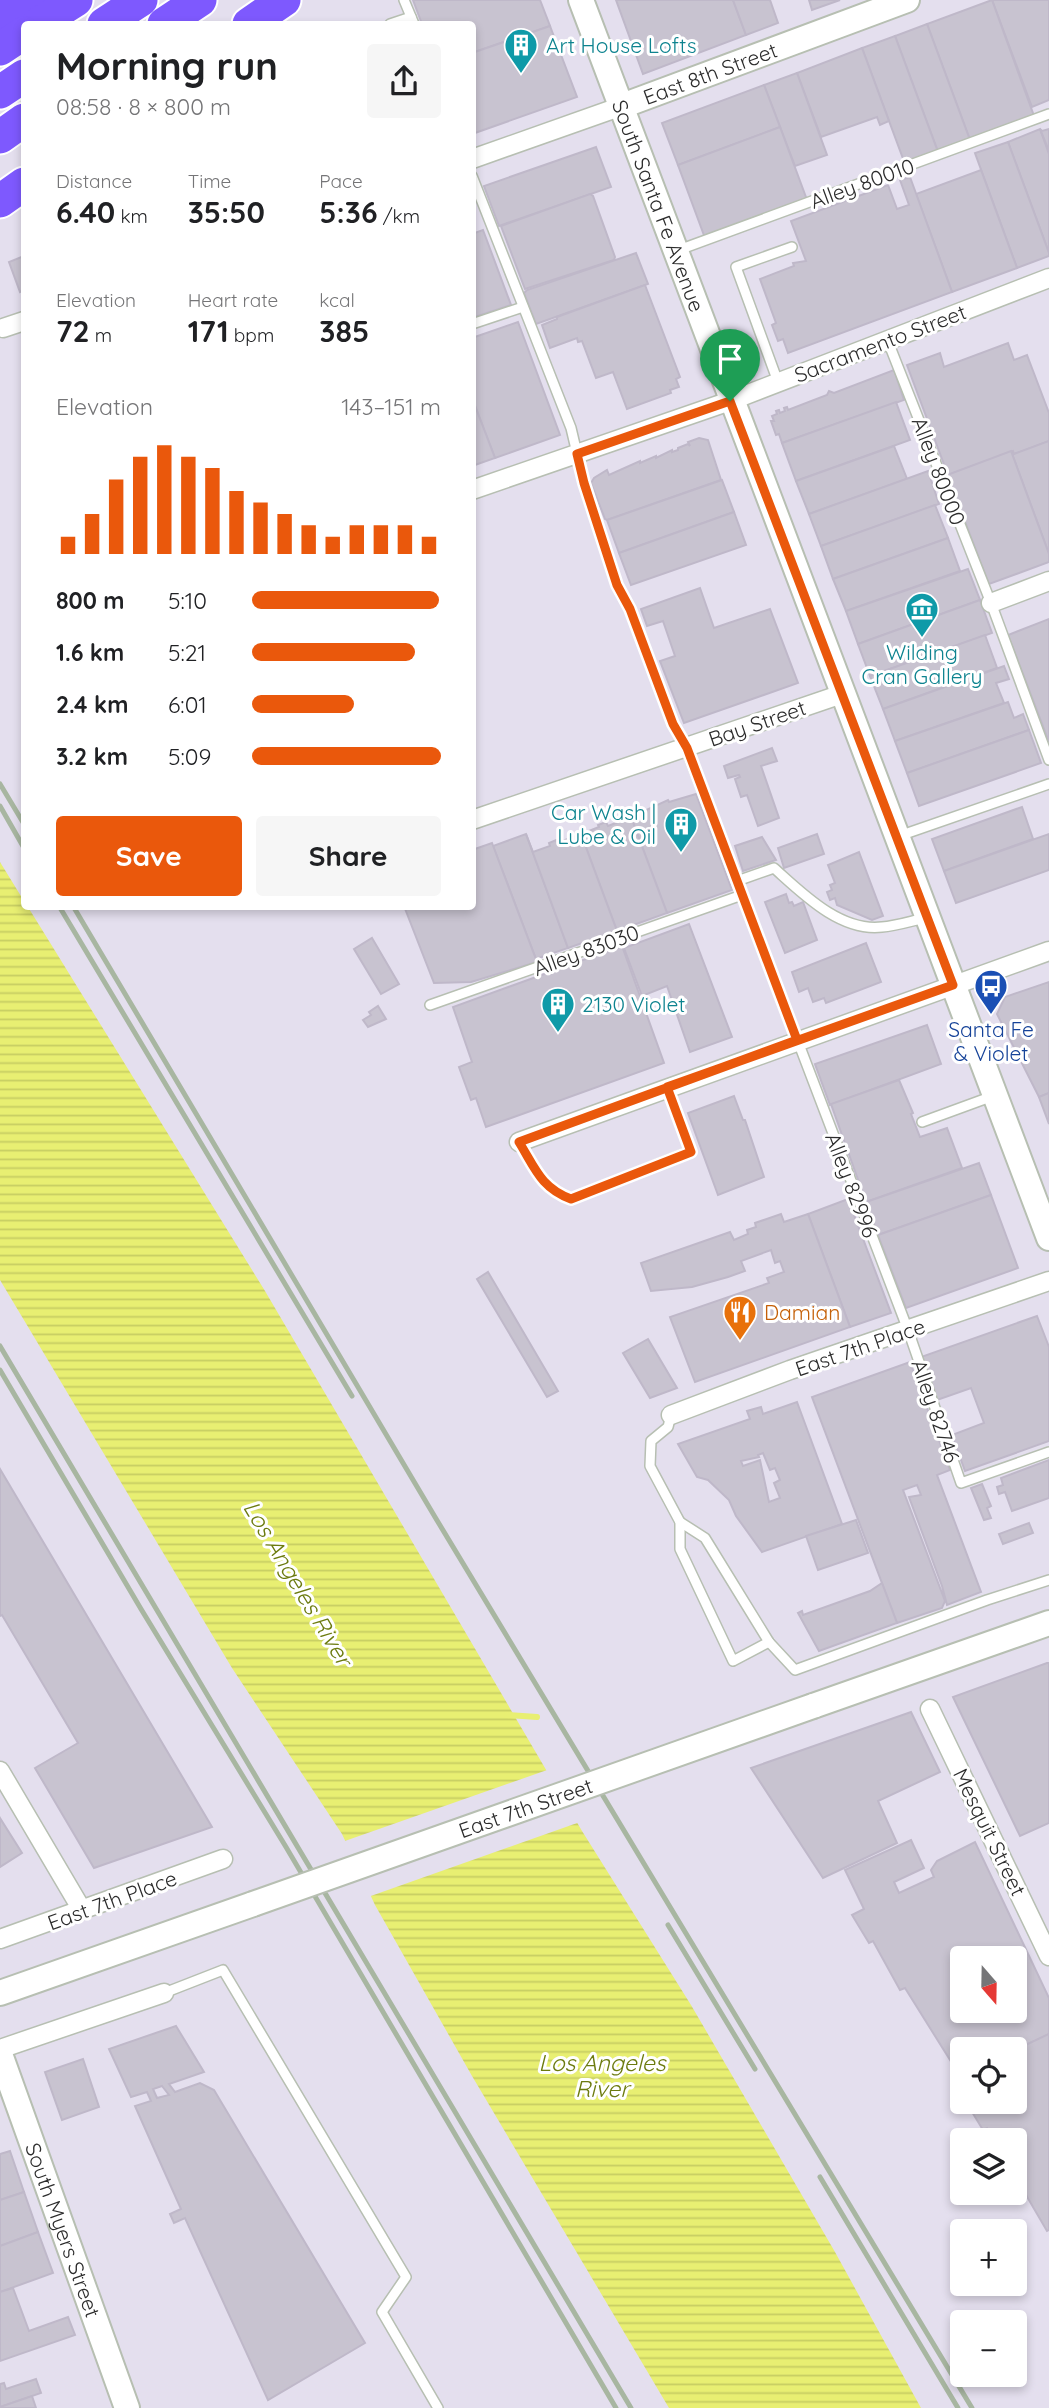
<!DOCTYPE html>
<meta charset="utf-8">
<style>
:root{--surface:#fff;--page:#f6f6f6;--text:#202124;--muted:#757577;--accent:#ea580c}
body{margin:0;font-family:Quicksand,sans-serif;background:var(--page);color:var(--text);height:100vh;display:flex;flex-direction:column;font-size:26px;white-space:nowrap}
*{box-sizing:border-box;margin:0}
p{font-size:23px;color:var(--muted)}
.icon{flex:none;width:38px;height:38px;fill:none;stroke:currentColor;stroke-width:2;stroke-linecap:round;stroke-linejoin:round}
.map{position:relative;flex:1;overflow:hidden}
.side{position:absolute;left:21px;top:21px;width:455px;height:889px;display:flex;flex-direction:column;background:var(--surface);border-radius:7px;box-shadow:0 4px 10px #0003}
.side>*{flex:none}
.needle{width:46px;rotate:160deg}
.fabs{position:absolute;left:950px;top:1946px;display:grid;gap:14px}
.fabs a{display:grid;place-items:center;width:77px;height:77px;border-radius:7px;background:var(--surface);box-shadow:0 4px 10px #0003;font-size:35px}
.pin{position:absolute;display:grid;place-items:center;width:60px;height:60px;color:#fff;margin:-72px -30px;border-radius:50% 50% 50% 0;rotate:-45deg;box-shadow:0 0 7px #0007}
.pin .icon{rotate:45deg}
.round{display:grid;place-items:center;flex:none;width:74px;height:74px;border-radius:7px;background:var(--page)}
.head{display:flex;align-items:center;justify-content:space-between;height:119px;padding:0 35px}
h1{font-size:38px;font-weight:700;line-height:52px}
.metrics{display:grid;grid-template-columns:repeat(3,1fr);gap:10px;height:119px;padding:7px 35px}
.metrics div{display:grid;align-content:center}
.metrics b{font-size:30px;font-weight:700}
.metrics small{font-size:19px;font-weight:400}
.metrics p{font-size:19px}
.chart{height:196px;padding:14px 35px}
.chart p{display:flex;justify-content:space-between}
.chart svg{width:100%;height:126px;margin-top:7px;stroke:var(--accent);stroke-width:6}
.action{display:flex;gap:14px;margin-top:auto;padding:14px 35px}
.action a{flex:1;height:80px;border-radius:7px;background:var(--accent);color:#fff;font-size:28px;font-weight:700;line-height:80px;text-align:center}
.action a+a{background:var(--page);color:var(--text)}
ul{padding:0 35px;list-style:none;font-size:23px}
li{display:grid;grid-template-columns:112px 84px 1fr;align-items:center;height:52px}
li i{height:18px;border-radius:9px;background:var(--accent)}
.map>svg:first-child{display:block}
.water{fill:url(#water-rules)}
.pier{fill:#e4dfee}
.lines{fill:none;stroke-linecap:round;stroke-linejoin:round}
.stream{stroke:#e8ef72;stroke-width:6}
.building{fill:#c8c3d0;stroke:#bfb8c9;stroke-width:2;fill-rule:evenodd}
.lane-casing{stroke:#b7bfb2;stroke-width:12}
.street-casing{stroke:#b7bfb2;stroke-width:21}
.secondary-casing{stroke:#b7bfb2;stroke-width:28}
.highway-casing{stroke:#fff;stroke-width:37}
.lane{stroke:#fff;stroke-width:9}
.street{stroke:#fff;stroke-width:18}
.secondary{stroke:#fff;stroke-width:24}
.highway{stroke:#7e59fe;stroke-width:33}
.rail{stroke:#a8b6a1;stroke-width:5}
.secondary-bridge-casing{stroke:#b7bfb2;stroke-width:28;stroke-linecap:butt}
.secondary-bridge{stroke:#fff;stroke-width:24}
.route-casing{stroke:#fff;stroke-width:14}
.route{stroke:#ea580c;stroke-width:9}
.labels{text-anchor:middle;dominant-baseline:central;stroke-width:6;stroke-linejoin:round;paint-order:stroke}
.culture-label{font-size:21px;fill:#0d838f;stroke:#fff;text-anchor:start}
.street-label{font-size:21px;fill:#2c2c2c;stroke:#fff}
.transit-label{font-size:21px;fill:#164399;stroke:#fff}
.food-label{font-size:21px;fill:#c56008;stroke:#fff;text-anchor:start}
.water-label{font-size:23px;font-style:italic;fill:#6c7b0f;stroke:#fff}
</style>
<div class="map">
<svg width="1049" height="2408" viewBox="0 0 1049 2408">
<defs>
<pattern id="water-rules" width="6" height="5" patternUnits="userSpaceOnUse" patternTransform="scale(1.75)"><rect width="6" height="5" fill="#e8ef72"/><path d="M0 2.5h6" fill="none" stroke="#c7cd63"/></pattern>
</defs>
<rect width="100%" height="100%" fill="#e4dfee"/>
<path class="water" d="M0,862L24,901V906L28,907L265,1291L582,1831L691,2005L835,2252L921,2408H669L472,2076L375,1905L342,1834L232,1668L0,1280Z"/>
<path class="pier" d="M550,1769L580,1822L368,1897L342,1842Z"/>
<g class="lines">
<path class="stream" d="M507,1715L537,1717"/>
</g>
<g class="building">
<path d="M413,0H540L550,26L472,53V24H422Z"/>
<path d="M616,0H733L746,35L643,74Z"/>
<path d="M733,0H770L778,23L746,35Z"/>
<path d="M809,0H840L812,10Z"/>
<path d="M992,0H1049V100L1032,107Z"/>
<path d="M992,0L1034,116L970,140L927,24Z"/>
<path d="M927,24L970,140L938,152L895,36Z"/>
<path d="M550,26L577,97L472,134V53Z"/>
<path d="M895,36L938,152L905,164L862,48Z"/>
<path d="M862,48L889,121L880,125L877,117L821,137L797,73Z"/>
<path d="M797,73L827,155L795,166L764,85Z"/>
<path d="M764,85L780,127L678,165L662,123Z"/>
<path d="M780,127L807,200L705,238L678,165Z"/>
<path d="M1040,129L1049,154V253L1008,142Z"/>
<path d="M1040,129L1042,131L1049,129V151Z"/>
<path d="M1008,142L1049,253V256L1017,268L975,153Z"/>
<path d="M596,147L611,187L499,226L484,186Z"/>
<path d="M981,170L1017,268L952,292L916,194Z"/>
<path d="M910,177L952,292L788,353L783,339L778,341L772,325L776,323L760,279L794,266L793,263L806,261L791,221L888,185L897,209L909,205L900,180Z"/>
<path d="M590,194L593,196L615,257L614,260L525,289L501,226Z"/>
<path d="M483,230L511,305L472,318V234Z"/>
<path d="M636,253L648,284L536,324L524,293L527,290Z"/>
<path d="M24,256V290L20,292L9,262Z"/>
<path d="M645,285L680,377L676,379L679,387L670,390L671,393L627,409L613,372L596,378L582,341L578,342L577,338L550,348L542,325L557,319V317Z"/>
<path d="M518,322L560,435L495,458L472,398V338Z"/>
<path d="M1008,343L1014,360L1027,355L1049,413V441L1014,454L1013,451L948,475L907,365L940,353L944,367Z"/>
<path d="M894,370L904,400L782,443L779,434L776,435L771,421H774L772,416L777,414L776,411L779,410L780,413L785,411L784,408L787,407L788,410L827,395L829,391L834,393Z"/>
<path d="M472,398L495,458L472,466Z"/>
<path d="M896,402L910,440L796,481L782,443Z"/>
<path d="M699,438L708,440L721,480L607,520L605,519L591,483L594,478L607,470L609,475L640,461V463L656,456V458L672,450V452L678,450V448L688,444L690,446L688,442Z"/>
<path d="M1049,441V554L1011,451L1014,454Z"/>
<path d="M894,446L907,479L809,514L796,481Z"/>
<path d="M1011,451L1049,554V562L989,584L947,475Z"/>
<path d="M928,471L939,504L821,546L809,514Z"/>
<path d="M722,480L734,512L619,553L607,520Z"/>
<path d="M935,505L948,538L833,579L821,546Z"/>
<path d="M734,512L746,545L631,585L619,553Z"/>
<path d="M948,538L960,571L846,611L833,579Z"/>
<path d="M968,569L980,600L858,644L846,611Z"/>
<path d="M700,588L714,628L770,609L798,683L684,723L660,661L675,656L663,621L647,626L641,609Z"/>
<path d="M980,600L992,633L870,676L858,644Z"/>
<path d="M1049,619V742L1008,635Z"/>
<path d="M985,635L997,668L883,709L870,676Z"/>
<path d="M1004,666L1009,679L996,683L1004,703L895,741L883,709Z"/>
<path d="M1008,702L1014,718L1023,714L1029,730L907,773L895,741Z"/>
<path d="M1029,730L1041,763L919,806L907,773Z"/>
<path d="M772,748L777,761L761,766L779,818L758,826L747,795L741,797L735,779L740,777L739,775L728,778L724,766Z"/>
<path d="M696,794L732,890L667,913L631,817L668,800L669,802Z"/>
<path d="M1022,807L1033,839L944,871L932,839Z"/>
<path d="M631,817L667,913L617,931L581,834L599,827L598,825L606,822L608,826Z"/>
<path d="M526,834L568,948L536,959L493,846Z"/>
<path d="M526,834L533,852L550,846L549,843L556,840L557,843L581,834L617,931L568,948Z"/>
<path d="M817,834L824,854L784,868L778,848Z"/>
<path d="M1049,834V870L956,903L944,871Z"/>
<path d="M762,837L776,860L743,871L735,846Z"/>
<path d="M492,843L537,962L471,982L434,983L404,906H472V850Z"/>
<path d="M859,852L883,916L872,920L837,905L835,898L830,900L827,892L832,890L830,885L835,883L828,865Z"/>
<path d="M786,894L789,903L792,902L794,906L803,902L817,940L785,953L765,902Z"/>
<path d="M689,924L732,1037L690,1052L667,986L642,996L624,948Z"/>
<path d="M372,938L399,984L381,994L354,949Z"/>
<path d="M866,943L881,982L826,1003L824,998L813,1002L808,988L799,992L792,972Z"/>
<path d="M622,946L664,1063L486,1127L476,1098L471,1100L459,1067L472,1062L453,1007Z"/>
<path d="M1049,982V1093L1039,1097L997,1014L1005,997Z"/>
<path d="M378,1006L386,1019L368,1027L363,1020L371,1015L369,1012Z"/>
<path d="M927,1025L941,1064L830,1105L815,1064Z"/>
<path d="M899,1080L913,1113L911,1114L920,1137L947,1128L962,1168L866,1202L831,1104Z"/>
<path d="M1049,1093V1124L1039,1097Z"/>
<path d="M734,1096L743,1120H745L764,1177L718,1195L688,1113Z"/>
<path d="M979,1163L991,1195L878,1235L866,1202Z"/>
<path d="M991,1195L1018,1268L906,1308L878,1235Z"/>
<path d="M848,1199L891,1313L850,1327L808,1214Z"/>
<path d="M781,1214L784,1222L808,1214L850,1327L695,1382L670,1317L769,1283L767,1278L784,1272L780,1261L775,1263L771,1250L741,1261L745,1271L728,1277L692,1287L651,1291L641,1263L730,1232L734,1240L748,1234L747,1230L756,1227L755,1223Z"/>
<path d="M488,1272L558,1391L547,1397L477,1279Z"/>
<path d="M1037,1316L1049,1347V1441L965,1471L952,1435L984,1423L971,1388L937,1400L921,1357Z"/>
<path d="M648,1339L677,1388L650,1398L623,1353Z"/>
<path d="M910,1362L950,1470L937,1475L981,1592L947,1605L942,1586L909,1497L921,1495L917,1485L903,1490L945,1601L942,1608L897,1623L812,1397Z"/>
<path d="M797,1402L842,1524L762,1552L736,1516L729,1500L708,1480L697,1477L678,1444L750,1419L747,1411L761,1407L763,1414ZM763,1453L770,1470L775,1468L780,1480L774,1483L780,1498L769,1502L760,1460L743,1466L741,1461L759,1457L758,1455Z"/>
<path d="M1049,1460V1498L1012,1511L1005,1492L999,1494L997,1487L1003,1485L1001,1478Z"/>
<path d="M0,1469L212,1827L94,1868L35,1768L78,1743L2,1615L0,1616Z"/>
<path d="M982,1484L991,1506L987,1508L991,1518L984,1520L971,1488Z"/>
<path d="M856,1520L868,1553L818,1570L806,1536Z"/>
<path d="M1029,1523L1033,1533L1003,1544L999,1534Z"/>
<path d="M882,1583L897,1623L819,1651L798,1613L802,1611L803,1615L870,1591Z"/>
<path d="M1047,1663H1049V1823L1020,1836L953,1697Z"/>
<path d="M911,1712L940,1772L878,1801L897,1843L823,1878L751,1768Z"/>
<path d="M0,1818L22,1853L0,1867Z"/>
<path d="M911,1840L924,1868L894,1882L899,1893L934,1877L931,1870L937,1861L975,1842L1049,1998V2034L1015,2050L962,2049V2074L960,2076L905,1988L900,1990L873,1941L869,1943L852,1915L864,1909L845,1870ZM962,1958H1015V2011H962Z"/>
<path d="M176,2026L204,2072L169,2084L175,2092L200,2083L214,2090L365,2343L268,2400L185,2218L174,2223L170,2214L181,2209L135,2106L151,2101L147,2092L131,2097L109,2049ZM162,2086L169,2095L157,2098L153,2089Z"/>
<path d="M1049,2034V2230L1047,2231L1015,2176V2140H994L987,2128L983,2130L966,2102H1015V2050Z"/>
<path d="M83,2059L99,2107L62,2120L45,2072Z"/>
<path d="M962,2074V2096L953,2079Z"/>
<path d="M10,2151L24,2192L0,2200V2154Z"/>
<path d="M24,2192L38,2232L0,2246V2200Z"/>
<path d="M38,2232L53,2273L0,2292V2246Z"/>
<path d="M13,2288L29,2331L68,2317L75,2335L0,2361V2292Z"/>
<path d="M36,2379L41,2393L0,2407V2384L4,2383L6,2389Z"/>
<path d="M32,2396L36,2408H0V2407Z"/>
</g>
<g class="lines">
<defs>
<g id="lane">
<path d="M404,0L414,24"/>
<path d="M390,24L411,17"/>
<path d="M472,176L571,428L584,483L617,585L630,609L673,724L686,748L908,1330L961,1483L1049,1452"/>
<path d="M676,251L1049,114"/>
<path d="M472,324L523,307"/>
<path d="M887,339L991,603L1049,760"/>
<path d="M778,382L736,267L792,247"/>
<path d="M899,836L1049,784"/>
<path d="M737,881L774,868C802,893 840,932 882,927C896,926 911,921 925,918"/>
<path d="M430,1005L742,895"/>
<path d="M922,1122L993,1096"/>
<path d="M519,1142C535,1168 541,1188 571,1199L691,1151L667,1087"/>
<path d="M671,1415L668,1427L651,1441L650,1466L680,1522V1549L733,1661L769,1642"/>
<path d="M680,1522L705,1538L769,1642L795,1670L987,1600L1049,1580"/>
<path d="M164,1993L223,1970L406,2277L382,2312L438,2408"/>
</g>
<g id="street">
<path d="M472,159L622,106"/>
<path d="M3,328L24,321"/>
<path d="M472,490L730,401L1049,278"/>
<path d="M991,603L1049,581"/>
<path d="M472,820L842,694"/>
<path d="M519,1142L1049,951"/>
<path d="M671,1415L790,1370L1049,1281"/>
<path d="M930,1709L1049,1956"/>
<path d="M0,1771L82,1910"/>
<path d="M0,1939L223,1859"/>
<path d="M0,2049L164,1993"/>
</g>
<g id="secondary">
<path id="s1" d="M581,0L1049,1238"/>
<path id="s2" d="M622,106L907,0"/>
<path d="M813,1706L1049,1623"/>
<path d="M0,1993L253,1904"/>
<path id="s3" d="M0,2054L127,2408"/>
</g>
<g id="highway">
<path d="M0,19L31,0"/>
<path d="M38,24L76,0"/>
<path d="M104,24L141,0"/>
<path d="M164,24L200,0"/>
<path d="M249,24L284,0"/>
<path d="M0,49L24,33"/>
<path d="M0,92L24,76"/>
<path d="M0,137L24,120"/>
<path d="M0,201L24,184"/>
</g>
</defs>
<use href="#lane" class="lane-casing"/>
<use href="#street" class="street-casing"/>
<use href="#secondary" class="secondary-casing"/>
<use href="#highway" class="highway-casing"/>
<use href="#lane" class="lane"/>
<use href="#street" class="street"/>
<use href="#secondary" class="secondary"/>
<use href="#highway" class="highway"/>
<g class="rail">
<path d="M0,784L24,824"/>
<path d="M0,806L24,848"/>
<path d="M59,906L352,1396"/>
<path d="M73,906L435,1517L972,2408"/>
<path d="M0,1346L631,2408"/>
<path d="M0,1370L141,1609L286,1847L616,2408"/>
<path d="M668,1925L755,2069"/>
<path d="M820,2177L958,2408"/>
</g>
<defs>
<g id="secondary-bridge">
<path id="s4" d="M253,1904L813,1706"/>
</g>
</defs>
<use href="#secondary-bridge" class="secondary-bridge-casing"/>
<use href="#secondary-bridge" class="secondary-bridge"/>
</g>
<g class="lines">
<defs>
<path id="route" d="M730,401L577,454L584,483L617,585L630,609L673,724L687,748L797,1040L519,1142C535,1168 541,1188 571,1199L691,1152L667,1087L953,985L730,401"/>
</defs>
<use href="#route" class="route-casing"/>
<use href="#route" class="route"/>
</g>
<defs>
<symbol id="building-pin" viewBox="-11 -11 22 30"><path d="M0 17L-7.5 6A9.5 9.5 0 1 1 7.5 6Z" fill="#0f9aa8" stroke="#fff"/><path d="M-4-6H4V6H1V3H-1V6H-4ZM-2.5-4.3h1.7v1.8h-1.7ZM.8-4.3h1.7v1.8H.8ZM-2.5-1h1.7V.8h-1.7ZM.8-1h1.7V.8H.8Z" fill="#fff"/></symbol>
<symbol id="museum-pin" viewBox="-11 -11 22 30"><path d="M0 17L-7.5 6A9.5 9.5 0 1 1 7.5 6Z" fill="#0f9aa8" stroke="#fff"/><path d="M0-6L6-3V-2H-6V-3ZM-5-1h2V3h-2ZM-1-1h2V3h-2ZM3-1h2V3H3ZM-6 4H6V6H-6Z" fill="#fff"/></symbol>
<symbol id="bus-pin" viewBox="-11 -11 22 30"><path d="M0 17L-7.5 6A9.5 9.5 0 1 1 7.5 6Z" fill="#1a4fb4" stroke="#fff"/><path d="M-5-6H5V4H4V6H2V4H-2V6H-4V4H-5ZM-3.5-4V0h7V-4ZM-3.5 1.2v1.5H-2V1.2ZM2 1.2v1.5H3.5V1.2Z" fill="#fff"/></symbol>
<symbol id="restaurant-pin" viewBox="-11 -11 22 30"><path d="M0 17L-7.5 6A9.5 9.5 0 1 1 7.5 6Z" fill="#e8710a" stroke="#fff"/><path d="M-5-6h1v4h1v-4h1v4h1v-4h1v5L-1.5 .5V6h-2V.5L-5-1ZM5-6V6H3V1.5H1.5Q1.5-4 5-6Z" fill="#fff"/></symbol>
</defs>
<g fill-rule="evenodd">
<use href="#building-pin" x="502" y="26" width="38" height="52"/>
<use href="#museum-pin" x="903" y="590" width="38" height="52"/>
<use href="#building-pin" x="662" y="805" width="38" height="52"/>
<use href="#bus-pin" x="972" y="967" width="38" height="52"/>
<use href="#building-pin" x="539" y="985" width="38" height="52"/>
<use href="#restaurant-pin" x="721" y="1293" width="38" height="52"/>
</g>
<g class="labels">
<g class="culture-label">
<text x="546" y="45">Art House Lofts</text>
<text x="922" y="652" text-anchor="middle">Wilding<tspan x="922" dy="24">Cran Gallery</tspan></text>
<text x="656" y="812" text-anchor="end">Car Wash |<tspan x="656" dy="24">Lube &amp; Oil</tspan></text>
<text x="582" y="1004">2130 Violet</text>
</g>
<g class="street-label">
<text stroke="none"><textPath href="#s2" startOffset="94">East 8th Street</textPath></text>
<text transform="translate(862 183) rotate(-20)">Alley 80010</text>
<text stroke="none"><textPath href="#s1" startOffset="220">South Santa Fe Avenue</textPath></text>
<text transform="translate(880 343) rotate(-21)">Sacramento Street</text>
<text transform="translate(939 471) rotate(69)">Alley 80000</text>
<text transform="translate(757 723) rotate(-19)">Bay Street</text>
<text transform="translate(586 950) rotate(-20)">Alley 83030</text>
<text transform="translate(852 1185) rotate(69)">Alley 82996</text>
<text transform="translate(860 1347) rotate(-19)">East 7th Place</text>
<text transform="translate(936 1411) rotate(71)">Alley 82746</text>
<text stroke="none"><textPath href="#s4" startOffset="289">East 7th Street</textPath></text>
<text transform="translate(990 1832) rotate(64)">Mesquit Street</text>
<text transform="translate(112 1900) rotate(-20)">East 7th Place</text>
<text stroke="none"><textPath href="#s3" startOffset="187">South Myers Street</textPath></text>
</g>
<g class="transit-label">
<text x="991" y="1029">Santa Fe<tspan x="991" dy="24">&amp; Violet</tspan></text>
</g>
<g class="food-label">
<text x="764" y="1312">Damian</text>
</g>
<g class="water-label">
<text transform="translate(298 1583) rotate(59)">Los Angeles River</text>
<text x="602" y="2062">Los Angeles<tspan x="602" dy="26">River</tspan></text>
</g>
</g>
</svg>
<div class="fabs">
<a><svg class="needle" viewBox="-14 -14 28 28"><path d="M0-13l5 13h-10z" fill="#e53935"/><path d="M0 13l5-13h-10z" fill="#757577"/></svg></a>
<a><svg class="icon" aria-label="locate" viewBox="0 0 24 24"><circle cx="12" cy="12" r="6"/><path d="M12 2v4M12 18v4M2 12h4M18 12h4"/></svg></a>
<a><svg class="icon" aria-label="layers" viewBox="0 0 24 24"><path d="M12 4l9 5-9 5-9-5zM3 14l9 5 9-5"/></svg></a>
<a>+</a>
<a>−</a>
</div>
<div class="pin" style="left:730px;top:401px;background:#1e9e55"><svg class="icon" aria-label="arrive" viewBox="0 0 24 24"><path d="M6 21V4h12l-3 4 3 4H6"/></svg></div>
<section class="side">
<div class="head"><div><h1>Morning run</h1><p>08:58 · 8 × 800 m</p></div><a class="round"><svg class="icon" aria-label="share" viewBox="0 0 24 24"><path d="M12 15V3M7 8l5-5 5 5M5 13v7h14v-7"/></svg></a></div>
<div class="metrics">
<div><p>Distance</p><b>6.40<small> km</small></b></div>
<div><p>Time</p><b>35:50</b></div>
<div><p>Pace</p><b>5:36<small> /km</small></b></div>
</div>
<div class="metrics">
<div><p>Elevation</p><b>72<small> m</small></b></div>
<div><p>Heart rate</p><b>171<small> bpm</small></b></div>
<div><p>kcal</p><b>385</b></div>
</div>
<div class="chart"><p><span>Elevation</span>143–151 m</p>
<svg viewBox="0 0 160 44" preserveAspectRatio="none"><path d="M5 44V38M15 44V30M25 44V18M35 44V10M45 44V6M55 44V10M65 44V14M75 44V22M85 44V26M95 44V30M105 44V34M115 44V38M125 44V34M135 44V34M145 44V34M155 44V38"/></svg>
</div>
<ul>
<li><b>800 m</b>5:10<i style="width:99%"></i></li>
<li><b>1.6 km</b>5:21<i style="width:86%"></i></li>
<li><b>2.4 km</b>6:01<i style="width:54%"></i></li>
<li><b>3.2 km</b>5:09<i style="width:100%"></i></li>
</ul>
<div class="action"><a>Save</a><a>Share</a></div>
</section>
</div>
